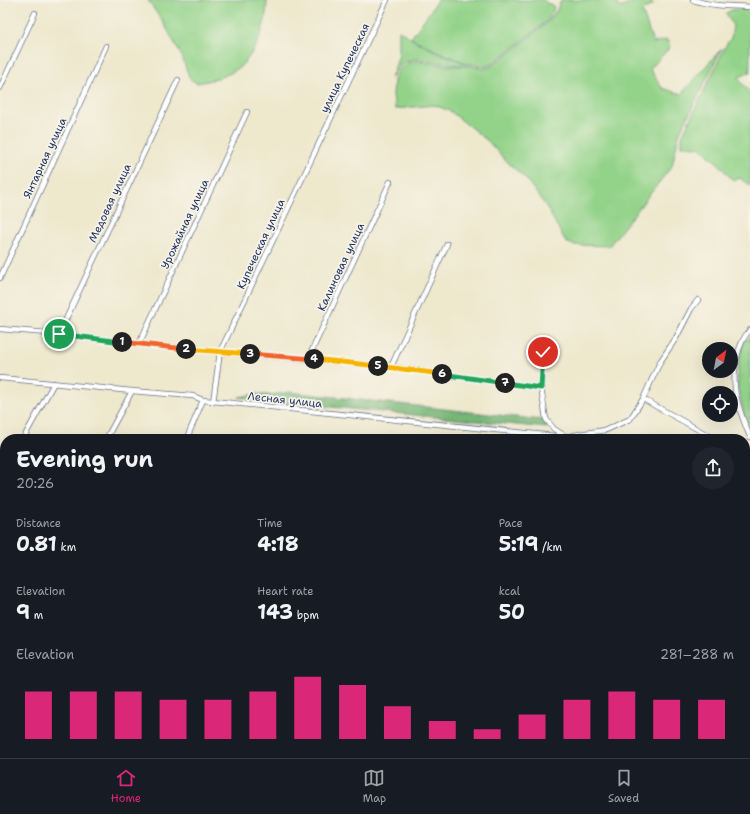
<!DOCTYPE html>
<meta charset="utf-8">
<style>
:root{--surface:#171b24;--page:#20242c;--text:#f1f3f6;--muted:#9ea1a6;--line:#363941;--accent:#db2777}
body{margin:0;font-family:"Shantell Sans",sans-serif;background:var(--page);color:var(--text);height:100vh;display:flex;flex-direction:column;font-size:15px;white-space:nowrap}
*{box-sizing:border-box;margin:0}
p{font-size:13px;color:var(--muted)}
.icon{flex:none;width:22px;height:22px;fill:none;stroke:currentColor;stroke-width:2;stroke-linecap:round;stroke-linejoin:round}
.map{position:relative;flex:1;overflow:hidden}
.panel{position:absolute;left:0px;top:434px;width:750px;height:324px;display:flex;flex-direction:column;background:var(--surface);border-radius:16px 16px 0 0;box-shadow:0 4px 16px #0002}
.panel>*{flex:none}
.needle{width:26px;rotate:32deg}
.fabs{position:absolute;left:702px;top:342px;display:grid;gap:8px}
.fabs a{display:grid;place-items:center;width:36px;height:36px;border-radius:50%;background:var(--surface);box-shadow:0 4px 16px #0002;font-size:20px}
.pin{position:absolute;display:grid;place-items:center;width:34px;height:34px;color:#fff;margin:-17px;border:2px solid #fff;border-radius:50%;box-shadow:0 1px 4px #0007}
.km{position:absolute;width:20px;height:20px;margin:-10px;border-radius:50%;background:#222;color:#fff;font-size:11px;line-height:20px;text-align:center}
.round{display:grid;place-items:center;flex:none;width:42px;height:42px;border-radius:21px;background:var(--page)}
.head{display:flex;align-items:center;justify-content:space-between;height:68px;padding:0 16px}
h1{font-size:22px;font-weight:700;line-height:30px}
.stats{display:grid;grid-template-columns:repeat(3,1fr);gap:6px;height:68px;padding:4px 16px}
.stats div{display:grid;align-content:center}
.stats b{font-size:20px;font-weight:700}
.stats small{font-size:11px;font-weight:400}
.stats p{font-size:11px}
.chart{height:112px;padding:8px 16px}
.chart p{display:flex;justify-content:space-between}
.chart svg{width:100%;height:72px;margin-top:4px;stroke:var(--accent);stroke-width:6}
.menu{display:flex;justify-content:space-around;align-items:center;height:56px;border-top:1px solid var(--line);background:var(--surface);font-size:11px;color:var(--muted)}
.menu a{display:grid;justify-items:center;gap:2px}
.menu .on{color:var(--accent)}
.map>svg:first-child{display:block}
.green{fill:#93d389;stroke:#578174}
.forest{fill:#76b575;stroke:#48726a}
.lines{fill:none;stroke-linecap:round;stroke-linejoin:round}
.minor-casing{stroke:#657085;stroke-width:6}
.minor{stroke:#fff;stroke-width:4.5}
.split-1-casing{stroke:#fff;stroke-width:8}
.split-2-casing{stroke:#fff;stroke-width:8}
.split-3-casing{stroke:#fff;stroke-width:8}
.split-4-casing{stroke:#fff;stroke-width:8}
.split-5-casing{stroke:#fff;stroke-width:8}
.split-6-casing{stroke:#fff;stroke-width:8}
.split-7-casing{stroke:#fff;stroke-width:8}
.split-8-casing{stroke:#fff;stroke-width:8}
.split-1{stroke:#22a559;stroke-width:5}
.split-2{stroke:#f0652b;stroke-width:5}
.split-3{stroke:#f5b400;stroke-width:5}
.split-4{stroke:#f0652b;stroke-width:5}
.split-5{stroke:#f5b400;stroke-width:5}
.split-6{stroke:#f5b400;stroke-width:5}
.split-7{stroke:#22a559;stroke-width:5}
.split-8{stroke:#22a559;stroke-width:5}
.labels{text-anchor:middle;dominant-baseline:central;stroke-width:3.5;stroke-linejoin:round;paint-order:stroke}
.street-label{font-size:11px;fill:#1b2f5e;stroke:#f7f3e8}
</style>
<div class="map">
<svg width="750" height="758" viewBox="0 0 750 758">
<rect width="100%" height="100%" fill="#f7f3e8"/>
<filter id="ink" filterUnits="userSpaceOnUse"><feTurbulence type="fractalNoise" baseFrequency=".025" numOctaves="2"/><feDisplacementMap in="SourceGraphic" scale="8" xChannelSelector="R" yChannelSelector="G"/><feConvolveMatrix kernelMatrix="1 2 1 2 8 2 1 2 1" color-interpolation-filters="sRGB"/></filter>
<filter id="wash" filterUnits="userSpaceOnUse"><feTurbulence type="fractalNoise" baseFrequency=".012" numOctaves="4" result="noise"/><feDisplacementMap in="SourceGraphic" scale="16" xChannelSelector="R" yChannelSelector="G"/><feGaussianBlur stdDeviation="0.9" result="paint"/><feColorMatrix in="noise" values="0 0 0 0 0 0 0 0 0 0 0 0 0 0 0 0 0 1.4 0 .05"/><feComposite in="paint" operator="in"/></filter>
<g filter="url(#wash)">
<rect width="100%" height="100%" fill="#eee8cd"/>
<g class="green">
<path d="M148,0H267C267,23 257,52 240,67C229,76 210,81 197,83L190,79L181,55L166,27Z"/>
<path d="M437,0H544L547,3L554,6L553,11L546,22L491,65L484,67L472,64L459,65L447,64L417,59C403,60 398,67 391,79L399,55V30L412,39L438,53L466,63L439,52L411,38L431,10Z"/>
<path d="M561,0H614L620,8L637,0H650L653,5L642,10L653,43L667,40L670,47L650,69L662,88L681,94L722,48L679,134L672,166L609,246L573,245L566,242L546,206L526,179L506,161L488,141L450,111L434,105L395,109L393,95L394,80L399,70L402,67L409,62L418,61L447,66H472L483,69L491,67L547,23L555,12H556Z"/>
<path d="M742,9L750,12V72L738,78L750,93V186L740,178L733,181L719,164L699,147L682,146V136L726,45L731,38L733,26L726,13L732,10Z"/>
<path d="M750,336V430L744,414L738,388V362L744,342Z"/>
<path d="M745,520L750,524V603L745,601Z"/>
<path d="M745,608L750,610V665L745,675Z"/>
<path d="M750,669V744L745,742V679Z"/>
<path d="M745,748L750,750V758H600L594,753H745Z"/>
</g>
<path class="forest" d="M290,392L543,420L547,425V428L259,400L239,397L255,394L270,395Z"/>
</g>
<g filter="url(#ink)">
<g class="lines">
<defs>
<g id="minor">
<path d="M693,0C711,6 731,6 750,7"/>
<path d="M0,88L35,13"/>
<path d="M0,278L106,46"/>
<path d="M0,329L59,334L139,344L220,352L308,359L391,367L541,388"/>
<path d="M750,330C737,343 733,371 735,389C737,406 744,422 750,437"/>
<path d="M59,334L178,80"/>
<path d="M139,344L247,112"/>
<path d="M543,352L541,388L546,419L554,429L565,436"/>
<path d="M308,359L390,182"/>
<path d="M391,367L447,244"/>
<path d="M0,378L132,391L193,396L203,400L565,437L585,433L606,430L630,419L643,399L660,362L676,338L691,309L698,300"/>
<path d="M643,399L715,439"/>
<path d="M213,402L220,352L387,0"/>
<path d="M23,439L54,383"/>
<path d="M106,439L132,391"/>
<path d="M190,439L189,433L203,400"/>
<path d="M745,453L750,455"/>
<path d="M0,482L5,473"/>
<path d="M0,633L5,624"/>
<path d="M0,695L5,697"/>
<path d="M106,753L115,758"/>
<path d="M14,758L17,753"/>
<path d="M99,758L102,753"/>
<path d="M189,758L191,753"/>
<path d="M282,758L285,753"/>
<path d="M374,758L377,753"/>
<path d="M469,758L472,753"/>
</g>
</defs>
<use href="#minor" class="minor-casing"/>
<use href="#minor" class="minor"/>
</g>
</g>
<g class="lines" filter="url(#ink)">
<defs>
<path id="split-1" d="M59,334L122,342"/>
<path id="split-2" d="M122,342L186,349"/>
<path id="split-3" d="M186,349L250,354"/>
<path id="split-4" d="M250,354L314,359"/>
<path id="split-5" d="M314,359L378,366"/>
<path id="split-6" d="M378,366L442,374"/>
<path id="split-7" d="M442,374L505,383"/>
<path id="split-8" d="M505,383L541,388L543,352"/>
</defs>
<use href="#split-1" class="split-1-casing"/>
<use href="#split-2" class="split-2-casing"/>
<use href="#split-3" class="split-3-casing"/>
<use href="#split-4" class="split-4-casing"/>
<use href="#split-5" class="split-5-casing"/>
<use href="#split-6" class="split-6-casing"/>
<use href="#split-7" class="split-7-casing"/>
<use href="#split-8" class="split-8-casing"/>
<use href="#split-1" class="split-1"/>
<use href="#split-2" class="split-2"/>
<use href="#split-3" class="split-3"/>
<use href="#split-4" class="split-4"/>
<use href="#split-5" class="split-5"/>
<use href="#split-6" class="split-6"/>
<use href="#split-7" class="split-7"/>
<use href="#split-8" class="split-8"/>
</g>
<g class="labels">
<g class="street-label">
<text transform="translate(345 68) rotate(-64)">улица Купеческая</text>
<text transform="translate(45 158) rotate(-65)">Янтарная улица</text>
<text transform="translate(110 203) rotate(-65)">Медовая улица</text>
<text transform="translate(185 224) rotate(-65)">Урожайная улица</text>
<text transform="translate(261 244) rotate(-65)">Купеческая улица</text>
<text transform="translate(341 267) rotate(-65)">Калиновая улица</text>
<text transform="translate(285 400) rotate(6)">Лесная улица</text>
</g>
</g>
</svg>
<div class="fabs">
<a><svg class="needle" viewBox="-14 -14 28 28"><path d="M0-13l5 13h-10z" fill="#e53935"/><path d="M0 13l5-13h-10z" fill="#9ea1a6"/></svg></a>
<a><svg class="icon" aria-label="locate" viewBox="0 0 24 24"><circle cx="12" cy="12" r="6"/><path d="M12 2v4M12 18v4M2 12h4M18 12h4"/></svg></a>
</div>
<div class="pin" style="left:59px;top:334px;background:#1e9e55"><svg class="icon" aria-label="arrive" viewBox="0 0 24 24"><path d="M6 21V4h12l-3 4 3 4H6"/></svg></div>
<div class="pin" style="left:543px;top:352px;background:#d93025"><svg class="icon" aria-label="check" viewBox="0 0 24 24"><path d="M5 12l5 5 9-10"/></svg></div>
<b class="km" style="left:122px;top:342px">1</b>
<b class="km" style="left:186px;top:349px">2</b>
<b class="km" style="left:250px;top:354px">3</b>
<b class="km" style="left:314px;top:359px">4</b>
<b class="km" style="left:378px;top:366px">5</b>
<b class="km" style="left:442px;top:374px">6</b>
<b class="km" style="left:505px;top:383px">7</b>
<section class="panel">
<div class="head"><div><h1>Evening run</h1><p>20:26</p></div><a class="round"><svg class="icon" aria-label="share" viewBox="0 0 24 24"><path d="M12 15V3M7 8l5-5 5 5M5 13v7h14v-7"/></svg></a></div>
<div class="stats">
<div><p>Distance</p><b>0.81<small> km</small></b></div>
<div><p>Time</p><b>4:18</b></div>
<div><p>Pace</p><b>5:19<small> /km</small></b></div>
</div>
<div class="stats">
<div><p>Elevation</p><b>9<small> m</small></b></div>
<div><p>Heart rate</p><b>143<small> bpm</small></b></div>
<div><p>kcal</p><b>50</b></div>
</div>
<div class="chart"><p><span>Elevation</span>281–288 m</p>
<svg viewBox="0 0 160 44" preserveAspectRatio="none"><path d="M5 44V15M15 44V15M25 44V15M35 44V20M45 44V20M55 44V15M65 44V6M75 44V11M85 44V24M95 44V33M105 44V38M115 44V29M125 44V20M135 44V15M145 44V20M155 44V20"/></svg>
</div>
</section>
</div>
<nav class="menu">
<a class="on"><svg class="icon" aria-label="home" viewBox="0 0 24 24"><path d="M3 11l9-7 9 7M6 9v11h12V9"/></svg>Home</a>
<a><svg class="icon" aria-label="map" viewBox="0 0 24 24"><path d="M3 6l6-2 6 2 6-2v14l-6 2-6-2-6 2zM9 4v14M15 6v14"/></svg>Map</a>
<a><svg class="icon" aria-label="saved" viewBox="0 0 24 24"><path d="M7 4h10v16l-5-4-5 4z"/></svg>Saved</a>
</nav>
